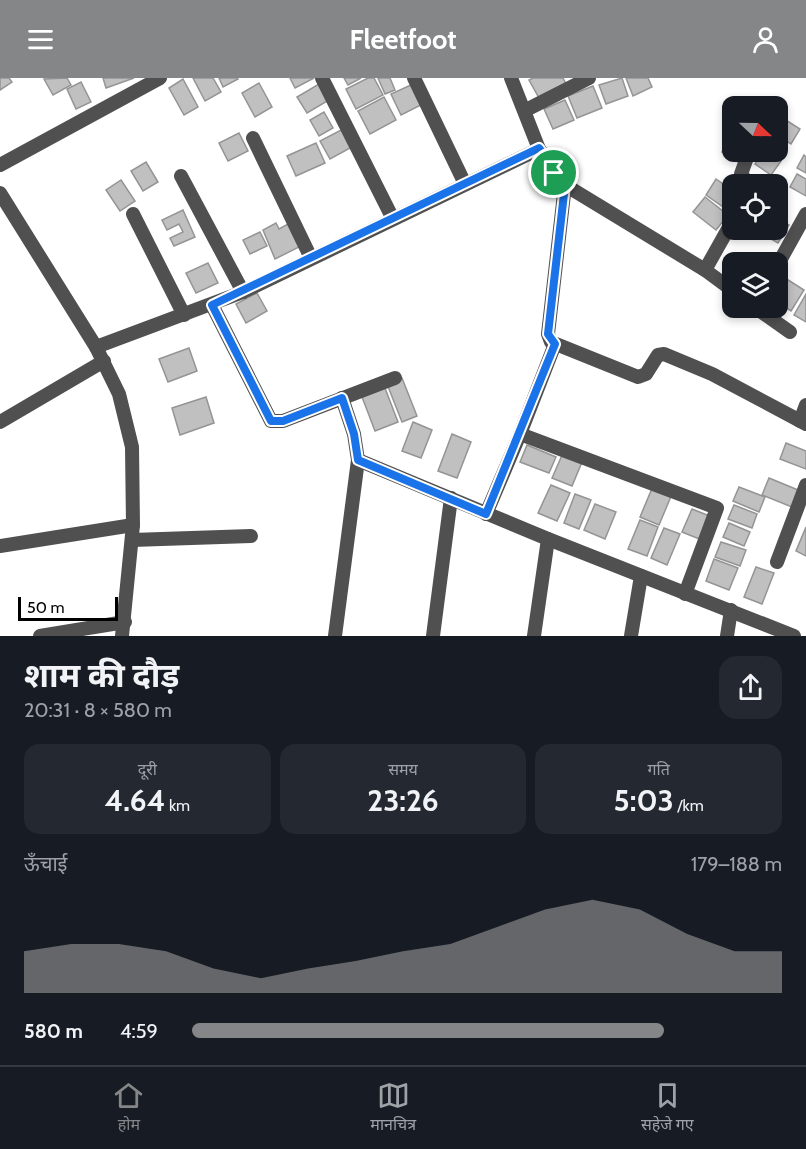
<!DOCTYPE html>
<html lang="hi">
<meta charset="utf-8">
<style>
:root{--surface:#171b24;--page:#242831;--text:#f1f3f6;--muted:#9ea1a6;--line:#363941;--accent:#858687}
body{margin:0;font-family:Cabin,"Noto Sans Devanagari",sans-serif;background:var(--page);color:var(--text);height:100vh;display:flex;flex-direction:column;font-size:22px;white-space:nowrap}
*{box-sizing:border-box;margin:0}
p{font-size:20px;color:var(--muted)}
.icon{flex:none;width:33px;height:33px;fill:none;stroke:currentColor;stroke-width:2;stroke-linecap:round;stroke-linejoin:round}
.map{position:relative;height:558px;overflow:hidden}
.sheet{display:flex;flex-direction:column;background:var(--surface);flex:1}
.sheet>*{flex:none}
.needle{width:39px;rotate:112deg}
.fabs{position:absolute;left:722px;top:18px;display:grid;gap:12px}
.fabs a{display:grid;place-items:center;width:66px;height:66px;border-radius:12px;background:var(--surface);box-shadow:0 3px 9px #0003;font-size:30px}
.scale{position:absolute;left:18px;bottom:15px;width:100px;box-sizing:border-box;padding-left:6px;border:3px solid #000;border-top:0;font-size:16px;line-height:21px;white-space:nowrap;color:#000;-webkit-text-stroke:4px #fff;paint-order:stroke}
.pin{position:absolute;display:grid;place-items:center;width:51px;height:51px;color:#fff;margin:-26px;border:3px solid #fff;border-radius:50%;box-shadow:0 2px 6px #0007}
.round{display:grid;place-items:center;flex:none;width:63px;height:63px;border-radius:18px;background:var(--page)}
.head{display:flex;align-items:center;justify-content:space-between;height:102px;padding:0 24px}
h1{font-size:33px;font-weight:700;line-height:45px}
.metrics{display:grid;grid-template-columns:repeat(3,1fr);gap:9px;height:102px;padding:6px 24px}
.metrics div{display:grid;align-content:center;border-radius:15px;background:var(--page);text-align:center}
.metrics b{font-size:30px;font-weight:700}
.metrics small{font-size:16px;font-weight:400}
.metrics p{font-size:16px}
.chart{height:168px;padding:12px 24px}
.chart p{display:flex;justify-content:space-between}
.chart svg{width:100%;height:108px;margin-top:6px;fill:var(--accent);opacity:.7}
ul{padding:0 24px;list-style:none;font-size:20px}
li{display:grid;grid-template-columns:96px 72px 1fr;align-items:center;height:45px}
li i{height:15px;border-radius:8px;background:var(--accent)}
header{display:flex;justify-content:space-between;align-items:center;height:78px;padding:0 24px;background:var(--accent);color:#fff;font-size:27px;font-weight:700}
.tabs{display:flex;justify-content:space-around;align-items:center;height:84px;border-top:2px solid var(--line);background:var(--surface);font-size:16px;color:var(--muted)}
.tabs a{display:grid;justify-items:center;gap:3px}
.tabs .active{color:var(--accent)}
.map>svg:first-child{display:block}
.building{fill:#c0c0c0;stroke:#949494;stroke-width:1.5}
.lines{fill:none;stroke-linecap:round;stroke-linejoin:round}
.minor{stroke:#505050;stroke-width:14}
.route-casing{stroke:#fff;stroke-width:12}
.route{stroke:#1a73e8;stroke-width:8}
</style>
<header><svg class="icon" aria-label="menu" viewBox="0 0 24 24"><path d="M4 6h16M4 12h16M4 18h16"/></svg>Fleetfoot<svg class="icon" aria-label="person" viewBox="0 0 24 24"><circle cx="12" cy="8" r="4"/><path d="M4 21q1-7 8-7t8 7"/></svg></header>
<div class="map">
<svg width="806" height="558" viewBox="0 0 806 558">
<rect width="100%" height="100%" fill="#fff"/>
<g class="building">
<path d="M0,0H9L12,4L0,12Z"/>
<path d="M67,0L71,7L53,17L44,1Z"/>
<path d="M103,0H134L106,10Z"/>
<path d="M193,0H213L221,14L205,23Z"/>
<path d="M219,0H237L238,1L223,9Z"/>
<path d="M290,0H314L295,10Z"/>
<path d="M344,0H361L348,7Z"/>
<path d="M368,0H374L383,17L356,31L346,11Z"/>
<path d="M378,0H390L395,12L385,16Z"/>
<path d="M533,0H563L566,6L539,20L529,2Z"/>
<path d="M622,0L628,18L606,26L599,7Z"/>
<path d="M626,0H648L652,9L633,18Z"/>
<path d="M183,1L198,29L184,37L169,10Z"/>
<path d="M81,4L91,24L76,31L67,11Z"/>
<path d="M259,5L272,29L255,39L242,15Z"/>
<path d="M319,6L329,22L307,35L297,19Z"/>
<path d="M413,6L423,26L401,37L391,16Z"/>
<path d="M593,8L602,30L577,40L568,18Z"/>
<path d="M384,19L396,42L370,56L358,33Z"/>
<path d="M565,22L574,42L553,51L544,31Z"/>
<path d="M324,34L333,50L319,58L310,42Z"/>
<path d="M781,39L800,51L791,66L777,57V45Z"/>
<path d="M343,51L352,69L330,81L320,63Z"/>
<path d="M239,55L248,73L228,83L219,65Z"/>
<path d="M729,62L732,63V74H744L738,84L722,74Z"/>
<path d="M316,65L325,85L296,98L287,78Z"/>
<path d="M763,74L781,83L771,97L755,86Z"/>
<path d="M804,77L806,79V95L797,90Z"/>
<path d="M146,84L158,104L143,113L131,93Z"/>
<path d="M797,96L806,101V118L790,109Z"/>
<path d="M716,101L732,112V135L706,117Z"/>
<path d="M121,102L135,123L120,133L106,112Z"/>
<path d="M705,119L728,137L716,152L693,134Z"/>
<path d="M183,132L195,159L174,168L170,160L183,154L179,146L167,152L162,142Z"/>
<path d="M777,140L789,147L778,165L755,152H777Z"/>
<path d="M276,145L279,151L288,146L299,169L275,181L263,152Z"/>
<path d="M260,154L267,168L250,176L243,162Z"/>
<path d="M208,185L218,205L196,215L186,195Z"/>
<path d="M785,200L804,212L791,233L777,224V212Z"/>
<path d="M257,215L267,233L246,245L236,226Z"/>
<path d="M806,216V244L794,237Z"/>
<path d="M189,270L197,293L168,304L159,281Z"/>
<path d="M402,300L417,338L402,344L387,306Z"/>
<path d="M385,310L398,344L375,353L362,319Z"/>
<path d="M206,319L214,345L180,357L172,330Z"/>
<path d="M413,344L432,352L421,380L402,373Z"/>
<path d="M452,356L471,364L457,400L438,393Z"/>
<path d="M786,365L806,373V391L780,381Z"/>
<path d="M527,367L556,379L549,395L520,384Z"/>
<path d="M563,375L582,384L572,408L552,400Z"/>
<path d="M769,400L798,412L792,429L762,417Z"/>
<path d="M551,407L570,415L557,443L538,435Z"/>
<path d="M653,408L672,416L659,447L640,439Z"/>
<path d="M739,409L765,419L759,434L733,423Z"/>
<path d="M575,416L591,422L579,451L564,445Z"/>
<path d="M595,426L616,434L605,461L584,452Z"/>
<path d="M734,427L757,436L752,450L728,441Z"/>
<path d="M692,431L712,439L702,462L682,454Z"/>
<path d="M640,442L658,449L647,478L628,471Z"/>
<path d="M729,445L750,454L744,468L723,459Z"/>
<path d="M806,449V478L796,473Z"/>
<path d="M664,450L680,456L667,487L651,480Z"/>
<path d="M721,464L746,472L740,488L715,479Z"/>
<path d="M714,481L738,490L729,512L706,503Z"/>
<path d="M756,489L774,495L762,526L744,519Z"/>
</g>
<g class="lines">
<g class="minor">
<path d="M322,0L393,141"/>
<path d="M414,0L465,106"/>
<path d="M511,0L539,71L565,107L705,192L732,144"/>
<path d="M526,32L589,0"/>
<path d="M253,60L311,180"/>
<path d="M0,87L160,0"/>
<path d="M181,98L243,214"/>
<path d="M749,106L741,96L749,74"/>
<path d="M565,107L548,256L551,264L638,299L646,296L658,277L664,276L712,296L806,346"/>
<path d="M0,115L96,269L119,316L132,369L133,447L122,558"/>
<path d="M133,136L184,237"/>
<path d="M777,188L806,136"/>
<path d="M705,192L732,212"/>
<path d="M212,227L271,343H283L395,300"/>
<path d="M756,230L790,254"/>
<path d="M96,269L243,214L539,71"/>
<path d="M800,343L806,327"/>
<path d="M0,344L104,283"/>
<path d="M520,356L555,266"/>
<path d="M358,382L548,461L794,558"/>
<path d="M486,436L520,356L717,430L685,516"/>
<path d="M132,462L251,458"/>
<path d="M0,468L133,447"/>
<path d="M777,484L806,407"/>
<path d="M40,558L125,544"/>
<path d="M335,558L358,382L354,356L342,320"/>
<path d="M433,558L451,420"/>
<path d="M534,558L548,461"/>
<path d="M631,558L641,498"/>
<path d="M727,558L731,532"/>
</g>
</g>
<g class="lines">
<defs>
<path id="route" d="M539,70L565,107L548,256L555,266L486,436L358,382L354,356L342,320L283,343H271L212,227Z"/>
</defs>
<use href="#route" class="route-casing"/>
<use href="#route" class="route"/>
</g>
</svg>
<div class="fabs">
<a><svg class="needle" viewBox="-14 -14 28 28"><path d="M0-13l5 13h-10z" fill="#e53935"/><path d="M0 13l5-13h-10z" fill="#9ea1a6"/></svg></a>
<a><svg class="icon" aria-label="locate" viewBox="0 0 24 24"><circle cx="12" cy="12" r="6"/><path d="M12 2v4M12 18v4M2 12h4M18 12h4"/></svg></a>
<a><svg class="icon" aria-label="layers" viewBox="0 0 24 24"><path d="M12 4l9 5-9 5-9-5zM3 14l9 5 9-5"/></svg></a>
</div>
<div class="scale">50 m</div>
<div class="pin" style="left:554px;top:95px;background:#1e9e55"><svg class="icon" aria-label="arrive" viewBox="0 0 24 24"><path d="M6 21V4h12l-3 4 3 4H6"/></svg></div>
</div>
<section class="sheet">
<div class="head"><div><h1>शाम की दौड़</h1><p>20:31 · 8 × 580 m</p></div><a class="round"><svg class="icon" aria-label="share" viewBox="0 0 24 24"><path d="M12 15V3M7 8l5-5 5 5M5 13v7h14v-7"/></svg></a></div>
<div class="metrics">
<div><p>दूरी</p><b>4.64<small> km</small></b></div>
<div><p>समय</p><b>23:26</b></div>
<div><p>गति</p><b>5:03<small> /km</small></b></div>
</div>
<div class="chart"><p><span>ऊँचाई</span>179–188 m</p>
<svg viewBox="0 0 160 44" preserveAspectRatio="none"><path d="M0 44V27L10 24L20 24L30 27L40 34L50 38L60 34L70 31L80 27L90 24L100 17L110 10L120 6L130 10L140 20L150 27L160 27V44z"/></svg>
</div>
<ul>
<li><b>580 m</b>4:59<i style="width:80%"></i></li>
</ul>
</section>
<nav class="tabs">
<a class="active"><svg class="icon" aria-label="home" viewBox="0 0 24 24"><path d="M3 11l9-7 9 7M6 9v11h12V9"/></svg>होम</a>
<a><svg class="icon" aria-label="map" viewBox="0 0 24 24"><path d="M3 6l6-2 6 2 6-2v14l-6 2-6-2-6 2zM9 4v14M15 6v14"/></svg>मानचित्र</a>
<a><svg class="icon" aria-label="saved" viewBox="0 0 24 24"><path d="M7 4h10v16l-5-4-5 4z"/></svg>सहेजे गए</a>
</nav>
